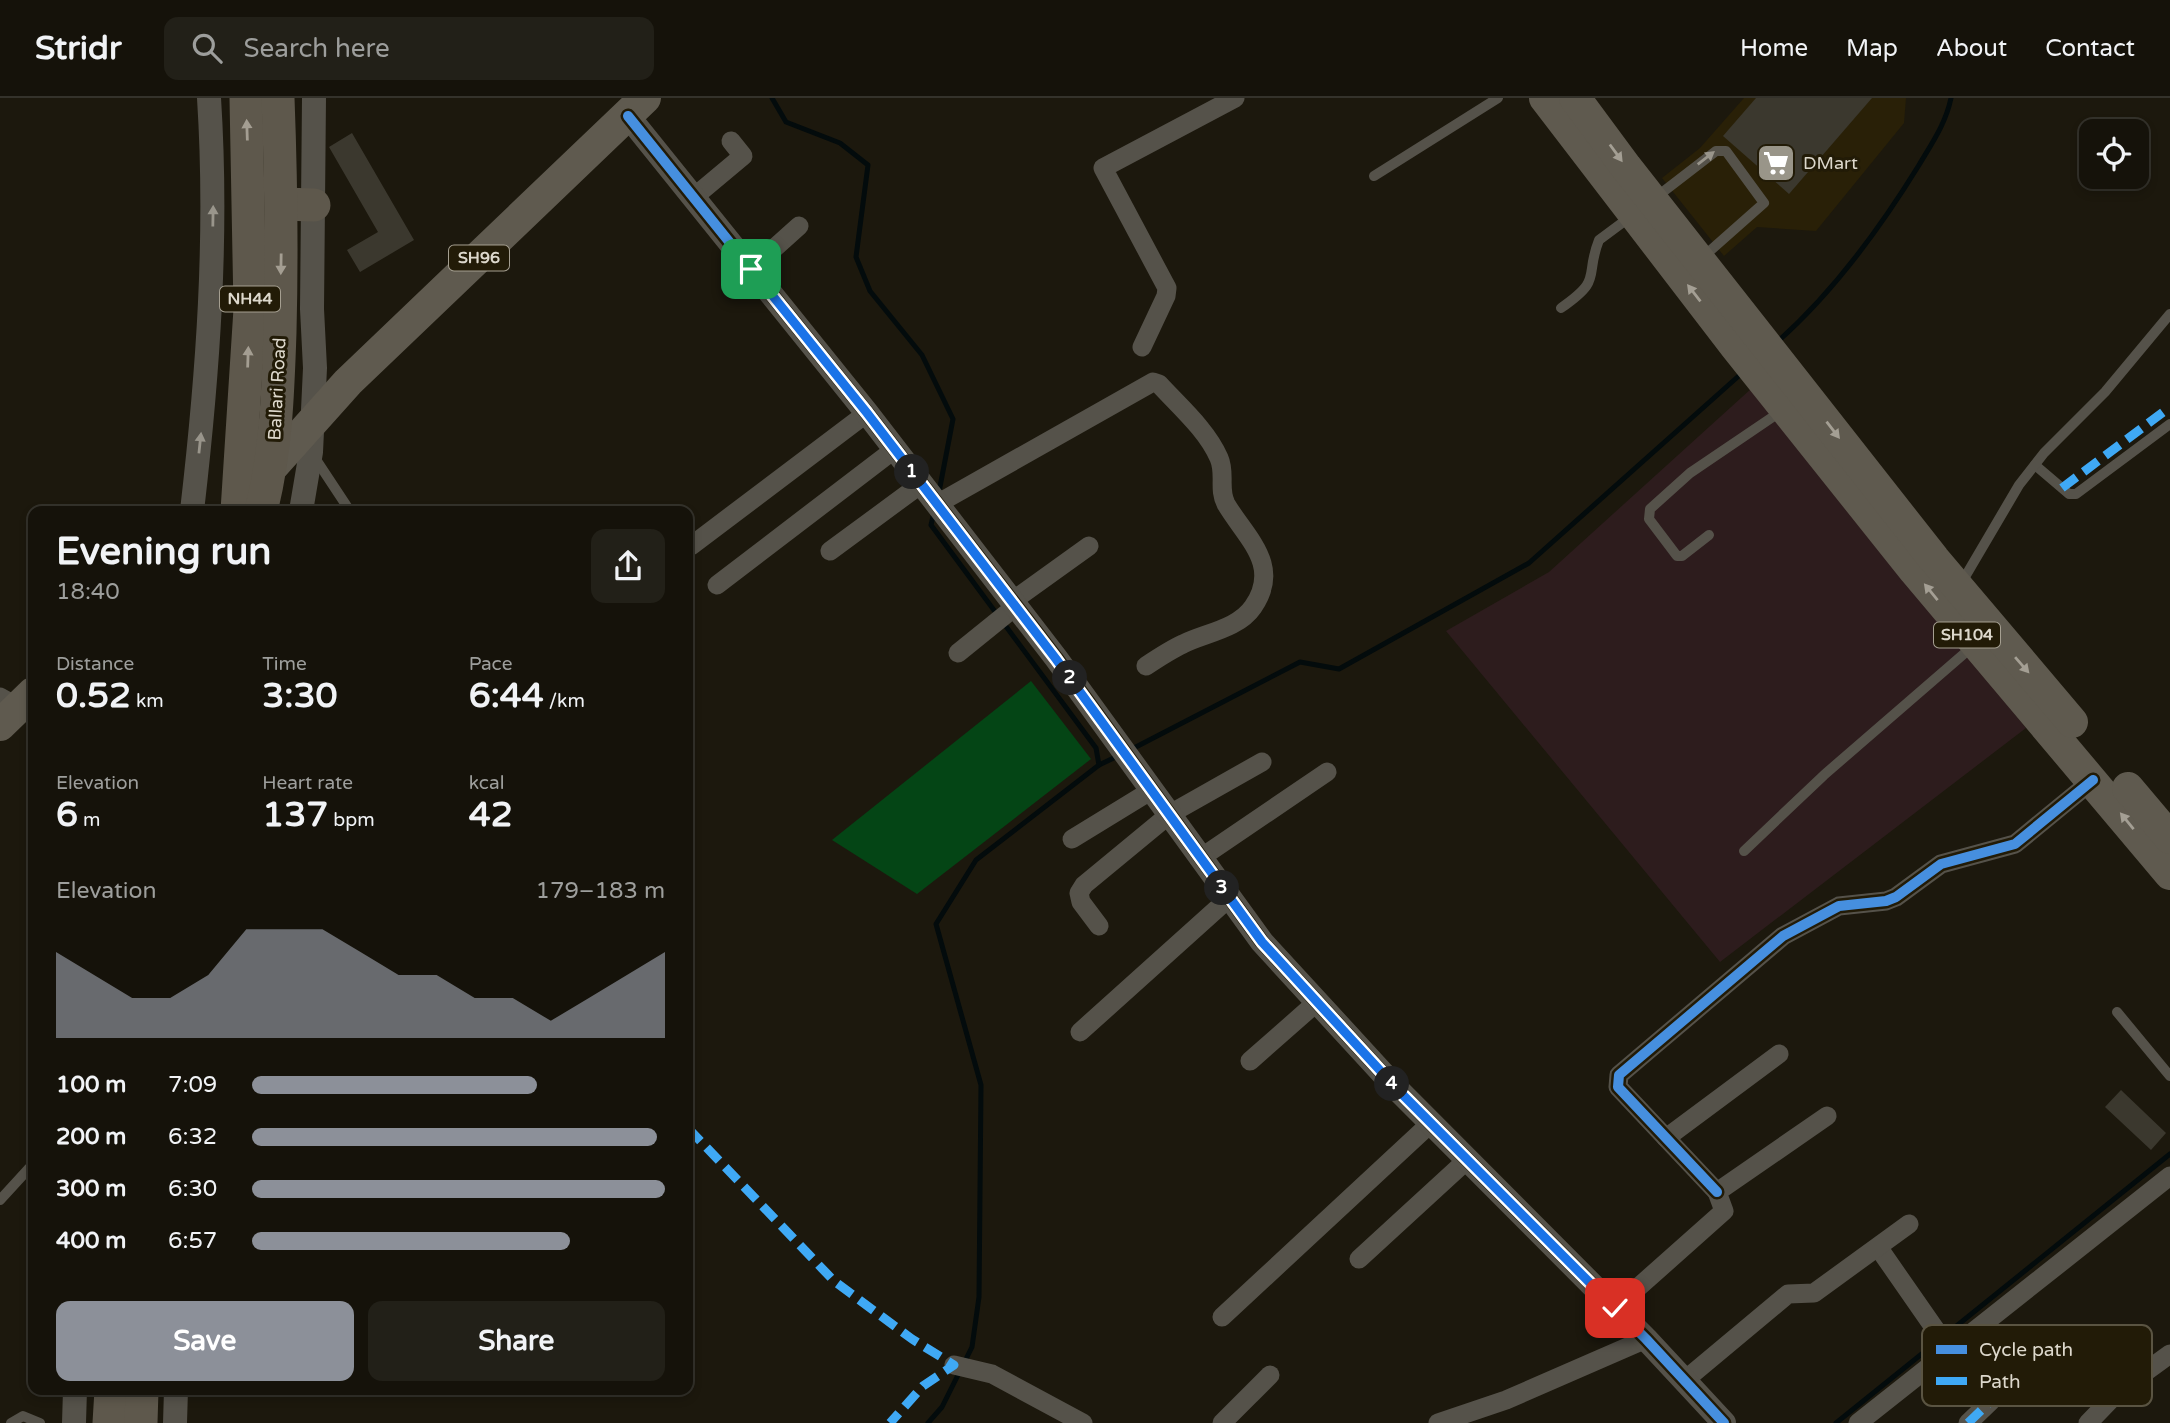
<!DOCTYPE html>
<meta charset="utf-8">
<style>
:root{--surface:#15120a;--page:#222018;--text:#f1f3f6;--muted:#9d9e9c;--line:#34322b;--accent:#8c9099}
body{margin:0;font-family:"Varela Round",sans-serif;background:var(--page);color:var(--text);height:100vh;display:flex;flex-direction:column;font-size:26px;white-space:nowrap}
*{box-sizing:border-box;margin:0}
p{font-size:23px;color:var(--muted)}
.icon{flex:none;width:38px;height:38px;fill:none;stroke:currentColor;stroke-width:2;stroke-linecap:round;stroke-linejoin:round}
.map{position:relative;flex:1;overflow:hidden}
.drawer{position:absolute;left:28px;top:408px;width:665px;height:889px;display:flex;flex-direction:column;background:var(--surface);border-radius:14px;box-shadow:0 4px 10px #0003,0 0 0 2px var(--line)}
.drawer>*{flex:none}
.buttons{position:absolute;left:2079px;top:21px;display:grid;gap:14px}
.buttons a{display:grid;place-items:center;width:70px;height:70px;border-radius:14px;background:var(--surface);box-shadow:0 4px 10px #0003,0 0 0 2px var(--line);font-size:35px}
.pin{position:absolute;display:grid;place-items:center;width:60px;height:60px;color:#fff;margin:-30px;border-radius:14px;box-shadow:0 4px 10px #0006}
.km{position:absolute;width:35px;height:35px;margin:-18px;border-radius:50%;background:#222;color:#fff;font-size:19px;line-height:35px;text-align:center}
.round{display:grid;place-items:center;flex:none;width:74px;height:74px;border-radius:14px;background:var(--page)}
.summary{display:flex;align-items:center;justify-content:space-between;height:119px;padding:0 28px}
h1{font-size:38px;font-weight:800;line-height:52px}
.metrics{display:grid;grid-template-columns:repeat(3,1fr);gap:10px;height:119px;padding:7px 28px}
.metrics div{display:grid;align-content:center}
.metrics b{font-size:35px;font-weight:800}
.metrics small{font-size:19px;font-weight:400}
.metrics p{font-size:19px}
.chart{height:196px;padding:14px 28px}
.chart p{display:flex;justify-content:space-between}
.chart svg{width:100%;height:126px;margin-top:7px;fill:var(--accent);opacity:.7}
.button{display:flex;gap:14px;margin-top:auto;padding:14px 28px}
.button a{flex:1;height:80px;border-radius:14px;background:var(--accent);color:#fff;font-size:28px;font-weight:800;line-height:80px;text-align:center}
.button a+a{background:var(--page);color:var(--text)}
ul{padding:0 28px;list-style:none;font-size:23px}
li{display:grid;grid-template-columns:112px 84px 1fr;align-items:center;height:52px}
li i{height:18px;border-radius:9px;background:var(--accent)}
header{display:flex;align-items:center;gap:42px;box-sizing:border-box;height:98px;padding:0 35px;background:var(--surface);border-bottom:2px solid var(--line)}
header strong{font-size:33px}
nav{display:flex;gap:38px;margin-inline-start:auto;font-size:24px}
.search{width:490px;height:63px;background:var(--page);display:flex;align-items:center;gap:18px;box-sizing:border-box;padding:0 24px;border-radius:14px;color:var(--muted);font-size:26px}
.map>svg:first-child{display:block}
.built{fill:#292007}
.industrial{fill:#2d1c1d}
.green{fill:#044515}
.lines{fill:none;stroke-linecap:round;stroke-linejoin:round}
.stream{stroke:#030b0c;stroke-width:5}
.building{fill:#3b382e}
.service{stroke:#55524a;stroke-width:10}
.minor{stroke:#55524a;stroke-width:19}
.tertiary{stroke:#55524a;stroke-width:24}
.primary{stroke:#5f5a4f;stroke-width:32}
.trunk{stroke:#5e584c;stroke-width:33}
.quiet{stroke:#3fa9f5;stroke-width:9;stroke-dasharray:18 9;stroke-linecap:butt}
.cycleway-casing{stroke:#221b07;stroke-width:15}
.cycleway{stroke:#468fdf;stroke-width:10}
.oneway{fill:#a49e92}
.oneway2{fill:#a49f94}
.oneway3{fill:#99958b}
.route-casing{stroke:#fff;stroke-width:14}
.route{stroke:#1a73e8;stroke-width:9}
.labels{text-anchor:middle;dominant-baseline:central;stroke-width:6;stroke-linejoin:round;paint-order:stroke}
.shield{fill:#221b07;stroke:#a59f91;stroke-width:2}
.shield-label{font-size:16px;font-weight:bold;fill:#ddd8cc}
.poi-label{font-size:18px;fill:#ddd8cc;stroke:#221b07;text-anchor:start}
.street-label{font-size:18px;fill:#ddd8cc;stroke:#221b07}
.key{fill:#221b07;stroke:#5a5442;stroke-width:2}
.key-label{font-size:19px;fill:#ddd8cc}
</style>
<header>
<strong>Stridr</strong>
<div class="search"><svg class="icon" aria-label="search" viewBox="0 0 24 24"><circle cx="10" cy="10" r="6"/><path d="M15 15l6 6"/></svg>Search here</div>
<nav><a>Home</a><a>Map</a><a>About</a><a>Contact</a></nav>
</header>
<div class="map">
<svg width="2170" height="1325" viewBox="0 0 2170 1325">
<rect width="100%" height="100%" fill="#1c180d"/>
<path class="built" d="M1744,0H1906L1904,25L1816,133L1757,129L1724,158L1662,80L1700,50Z"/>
<path class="industrial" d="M1752,290L2026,630L1720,864L1446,533L1549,474Z"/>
<path class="green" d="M1031,583L1091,661L917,796L832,742Z"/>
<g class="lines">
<g class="stream">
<path d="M772,0L786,24L840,45L868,67L856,159L870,193L922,257L953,321L939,394"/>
<path d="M1776,245C1833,195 1879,132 1919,67C1932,45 1946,25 1951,0"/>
<path d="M1132,651L1300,564L1339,571L1529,465L1742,275"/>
<path d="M1099,667L1120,657"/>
<path d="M928,1325L942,1309L972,1249L979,1199L981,987L936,826L976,762L1099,667L1096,650L931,427L934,414"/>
<path d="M1836,1325L2170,1056"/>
</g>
</g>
<g class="building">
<path d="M1756,0H1872L1789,96L1723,38Z"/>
<path d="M352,35L414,142L360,174L347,152L378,134L329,49Z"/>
<path d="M2121,992L2166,1035L2151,1052L2105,1009Z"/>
</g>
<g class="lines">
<g class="service">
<path d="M1374,78L1498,0"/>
<path d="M1655,100L1716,53H1726L1764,105L1703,159"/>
<path d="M1561,210C1604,180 1584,180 1599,142L1630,119"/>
<path d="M315,360L350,413"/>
<path d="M2035,367L2069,396H2076L2170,326"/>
<path d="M1709,437L1682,458H1677L1649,421L1650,411L1690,375L1783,312"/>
<path d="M1962,484L2019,387L2044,355L2105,294L2170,216"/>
<path d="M1744,753L1824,677L1973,548"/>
<path d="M2117,914L2170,978"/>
<path d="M0,1102L33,1066"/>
<path d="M11,1325L23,1318L40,1325"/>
</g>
<g class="minor">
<path d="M694,99L743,58L731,43"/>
<path d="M751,171L799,128"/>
<path d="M1142,249L1166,198L1167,190L1103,70L1235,0"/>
<path d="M937,406L1153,284L1159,286C1179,308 1207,332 1219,360C1226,376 1218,391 1226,406C1246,440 1282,467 1253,509C1238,531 1205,535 1183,546C1170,552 1158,560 1146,568"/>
<path d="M691,448L867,315"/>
<path d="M830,453L921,386"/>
<path d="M717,487L895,351"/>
<path d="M1011,504L1089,448"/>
<path d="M958,555L1015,509"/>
<path d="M0,599L18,609"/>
<path d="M1072,741L1152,692"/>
<path d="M1199,761L1327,674"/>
<path d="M1099,828L1081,804L1079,795L1084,787L1170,716L1262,664"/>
<path d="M1080,934L1229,800"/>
<path d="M1250,963L1317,904"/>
<path d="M1666,1040L1779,956"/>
<path d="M1717,1094L1618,989L1619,977L1783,838L1839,808L1886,803L1896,799L1941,766L2015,746L2093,682"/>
<path d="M1878,1149L1951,1254"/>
<path d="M1359,1161L1468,1061"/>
<path d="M1615,1210L1724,1113L1717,1094L1827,1018"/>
<path d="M1222,1219L1431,1025"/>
<path d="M954,1267L992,1276L1083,1325"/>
<path d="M1685,1282L1788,1196L1814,1195L1909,1126"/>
<path d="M1222,1325L1270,1277"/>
<path d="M1438,1325L1506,1302L1646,1241"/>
<path d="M1858,1325L2170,1078"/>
<path d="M1968,1325L1991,1303"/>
<path d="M2088,1325L2119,1293L2170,1256"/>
</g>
<g class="tertiary">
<path d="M628,18L867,315L1056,560L1262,844L1398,992L1646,1241L1724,1325"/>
<path d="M192,413C208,275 218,139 209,0"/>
<path d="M301,413L311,354L315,270L312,211L314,0"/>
<path d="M74,1325L75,1292"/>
<path d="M175,1325L176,1292"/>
</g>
<g class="primary">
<path d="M1545,0L1736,249L1914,472L2170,776"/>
<path d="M1575,0L1626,69L1934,461L2072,624"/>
<path d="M262,380L348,284L645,0"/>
<path d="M0,627L33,595"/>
<path d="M2128,690L2170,740"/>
</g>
<g class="trunk">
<path d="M282,106L314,107"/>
<path d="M237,413L250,211L246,0"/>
<path d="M261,413C276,354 278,295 280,234C282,156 281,78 278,0"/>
<path d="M109,1325L111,1292"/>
<path d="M141,1325L142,1292"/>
</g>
<g class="quiet">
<path d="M2062,390L2170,309"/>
<path d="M688,1030L834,1183L912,1241L954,1267L923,1288L890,1325"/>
<path d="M1968,1325L1991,1303"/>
</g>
<defs>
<g id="cycleway">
<path d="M628,18L867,315L1056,560L1262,844L1398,992L1646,1241L1724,1325"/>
<path d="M1717,1094L1618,989L1619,977L1783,838L1839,808L1886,803L1896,799L1941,766L2015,746L2093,682"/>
</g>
</defs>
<use href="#cycleway" class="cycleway-casing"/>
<use href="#cycleway" class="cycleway"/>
</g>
<defs><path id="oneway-solid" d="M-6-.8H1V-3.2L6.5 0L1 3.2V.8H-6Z" transform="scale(1.75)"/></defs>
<g class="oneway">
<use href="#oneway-solid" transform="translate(247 32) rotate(-92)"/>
<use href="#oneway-solid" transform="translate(281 166) rotate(91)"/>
<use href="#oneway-solid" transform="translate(248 259) rotate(-88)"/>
</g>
<g class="oneway2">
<use href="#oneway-solid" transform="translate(1616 55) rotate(54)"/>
<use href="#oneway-solid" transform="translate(1694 195) rotate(-128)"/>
<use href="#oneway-solid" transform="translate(1833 332) rotate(52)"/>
<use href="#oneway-solid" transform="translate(1931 494) rotate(-129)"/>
<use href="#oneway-solid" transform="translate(2022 567) rotate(49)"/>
<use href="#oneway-solid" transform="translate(2127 723) rotate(-129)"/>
</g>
<g class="oneway3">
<use href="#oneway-solid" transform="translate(1706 60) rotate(-38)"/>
<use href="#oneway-solid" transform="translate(213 118) rotate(-89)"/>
<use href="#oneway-solid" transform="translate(200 345) rotate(-84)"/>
</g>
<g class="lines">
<defs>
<path id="route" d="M751,171L867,315L1056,561L1262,844L1398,992L1615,1210"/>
</defs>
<use href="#route" class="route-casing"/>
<use href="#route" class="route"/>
</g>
<defs>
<symbol id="supermarket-square" viewBox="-11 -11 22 22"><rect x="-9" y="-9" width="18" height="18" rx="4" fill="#999589" stroke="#221b07"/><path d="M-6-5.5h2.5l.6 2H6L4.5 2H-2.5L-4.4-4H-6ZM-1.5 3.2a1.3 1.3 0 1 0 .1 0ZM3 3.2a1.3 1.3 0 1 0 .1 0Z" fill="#fff"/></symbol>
</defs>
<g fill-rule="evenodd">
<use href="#supermarket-square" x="1754" y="43" width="44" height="44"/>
</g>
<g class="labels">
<g class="shield">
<rect x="449" y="147.5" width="60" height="25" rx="5"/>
<rect x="220" y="188.5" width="60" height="25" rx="5"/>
<rect x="1934" y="524.5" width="66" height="25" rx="5"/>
</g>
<g class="shield-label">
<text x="479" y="160">SH96</text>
<text x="250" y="201">NH44</text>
<text x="1967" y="537">SH104</text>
</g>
<g class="poi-label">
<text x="1803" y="65">DMart</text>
</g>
<g class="street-label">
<text transform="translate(277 291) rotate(-87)">Ballari Road</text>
</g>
</g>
<rect x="1922" y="1227" width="230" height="81" rx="10" class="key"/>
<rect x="1936" y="1247" width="31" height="9" fill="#468fdf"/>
<rect x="1936" y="1279" width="31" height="8" fill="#3fa9f5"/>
<g class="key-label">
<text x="1979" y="1258">Cycle path</text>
<text x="1979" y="1290">Path</text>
</g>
</svg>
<div class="buttons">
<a><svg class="icon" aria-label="locate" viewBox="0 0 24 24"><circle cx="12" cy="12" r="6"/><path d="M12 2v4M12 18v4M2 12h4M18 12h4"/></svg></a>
</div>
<div class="pin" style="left:751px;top:171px;background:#1e9e55"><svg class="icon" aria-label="arrive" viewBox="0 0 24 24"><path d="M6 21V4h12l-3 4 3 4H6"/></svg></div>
<div class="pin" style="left:1615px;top:1210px;background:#d93025"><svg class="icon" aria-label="check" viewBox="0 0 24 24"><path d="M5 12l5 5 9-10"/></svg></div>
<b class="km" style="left:912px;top:374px">1</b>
<b class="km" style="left:1070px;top:580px">2</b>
<b class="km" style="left:1222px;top:790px">3</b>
<b class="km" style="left:1392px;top:986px">4</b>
<section class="drawer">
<div class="summary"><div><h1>Evening run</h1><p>18:40</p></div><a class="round"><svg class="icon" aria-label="share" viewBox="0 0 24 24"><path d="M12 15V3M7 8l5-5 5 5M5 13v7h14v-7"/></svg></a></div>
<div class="metrics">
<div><p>Distance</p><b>0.52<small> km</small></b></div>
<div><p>Time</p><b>3:30</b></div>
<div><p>Pace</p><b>6:44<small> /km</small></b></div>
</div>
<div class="metrics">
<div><p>Elevation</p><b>6<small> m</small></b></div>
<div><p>Heart rate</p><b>137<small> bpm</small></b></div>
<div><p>kcal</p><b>42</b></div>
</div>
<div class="chart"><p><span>Elevation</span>179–183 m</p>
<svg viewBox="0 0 160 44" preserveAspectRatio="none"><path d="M0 44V14L10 22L20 30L30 30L40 22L50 6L60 6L70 6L80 14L90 22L100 22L110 30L120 30L130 38L140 30L150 22L160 14V44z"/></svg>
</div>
<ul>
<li><b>100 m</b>7:09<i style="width:69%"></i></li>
<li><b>200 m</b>6:32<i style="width:98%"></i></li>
<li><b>300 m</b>6:30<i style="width:100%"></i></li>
<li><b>400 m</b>6:57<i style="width:77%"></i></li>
</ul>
<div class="button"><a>Save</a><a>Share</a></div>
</section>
</div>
